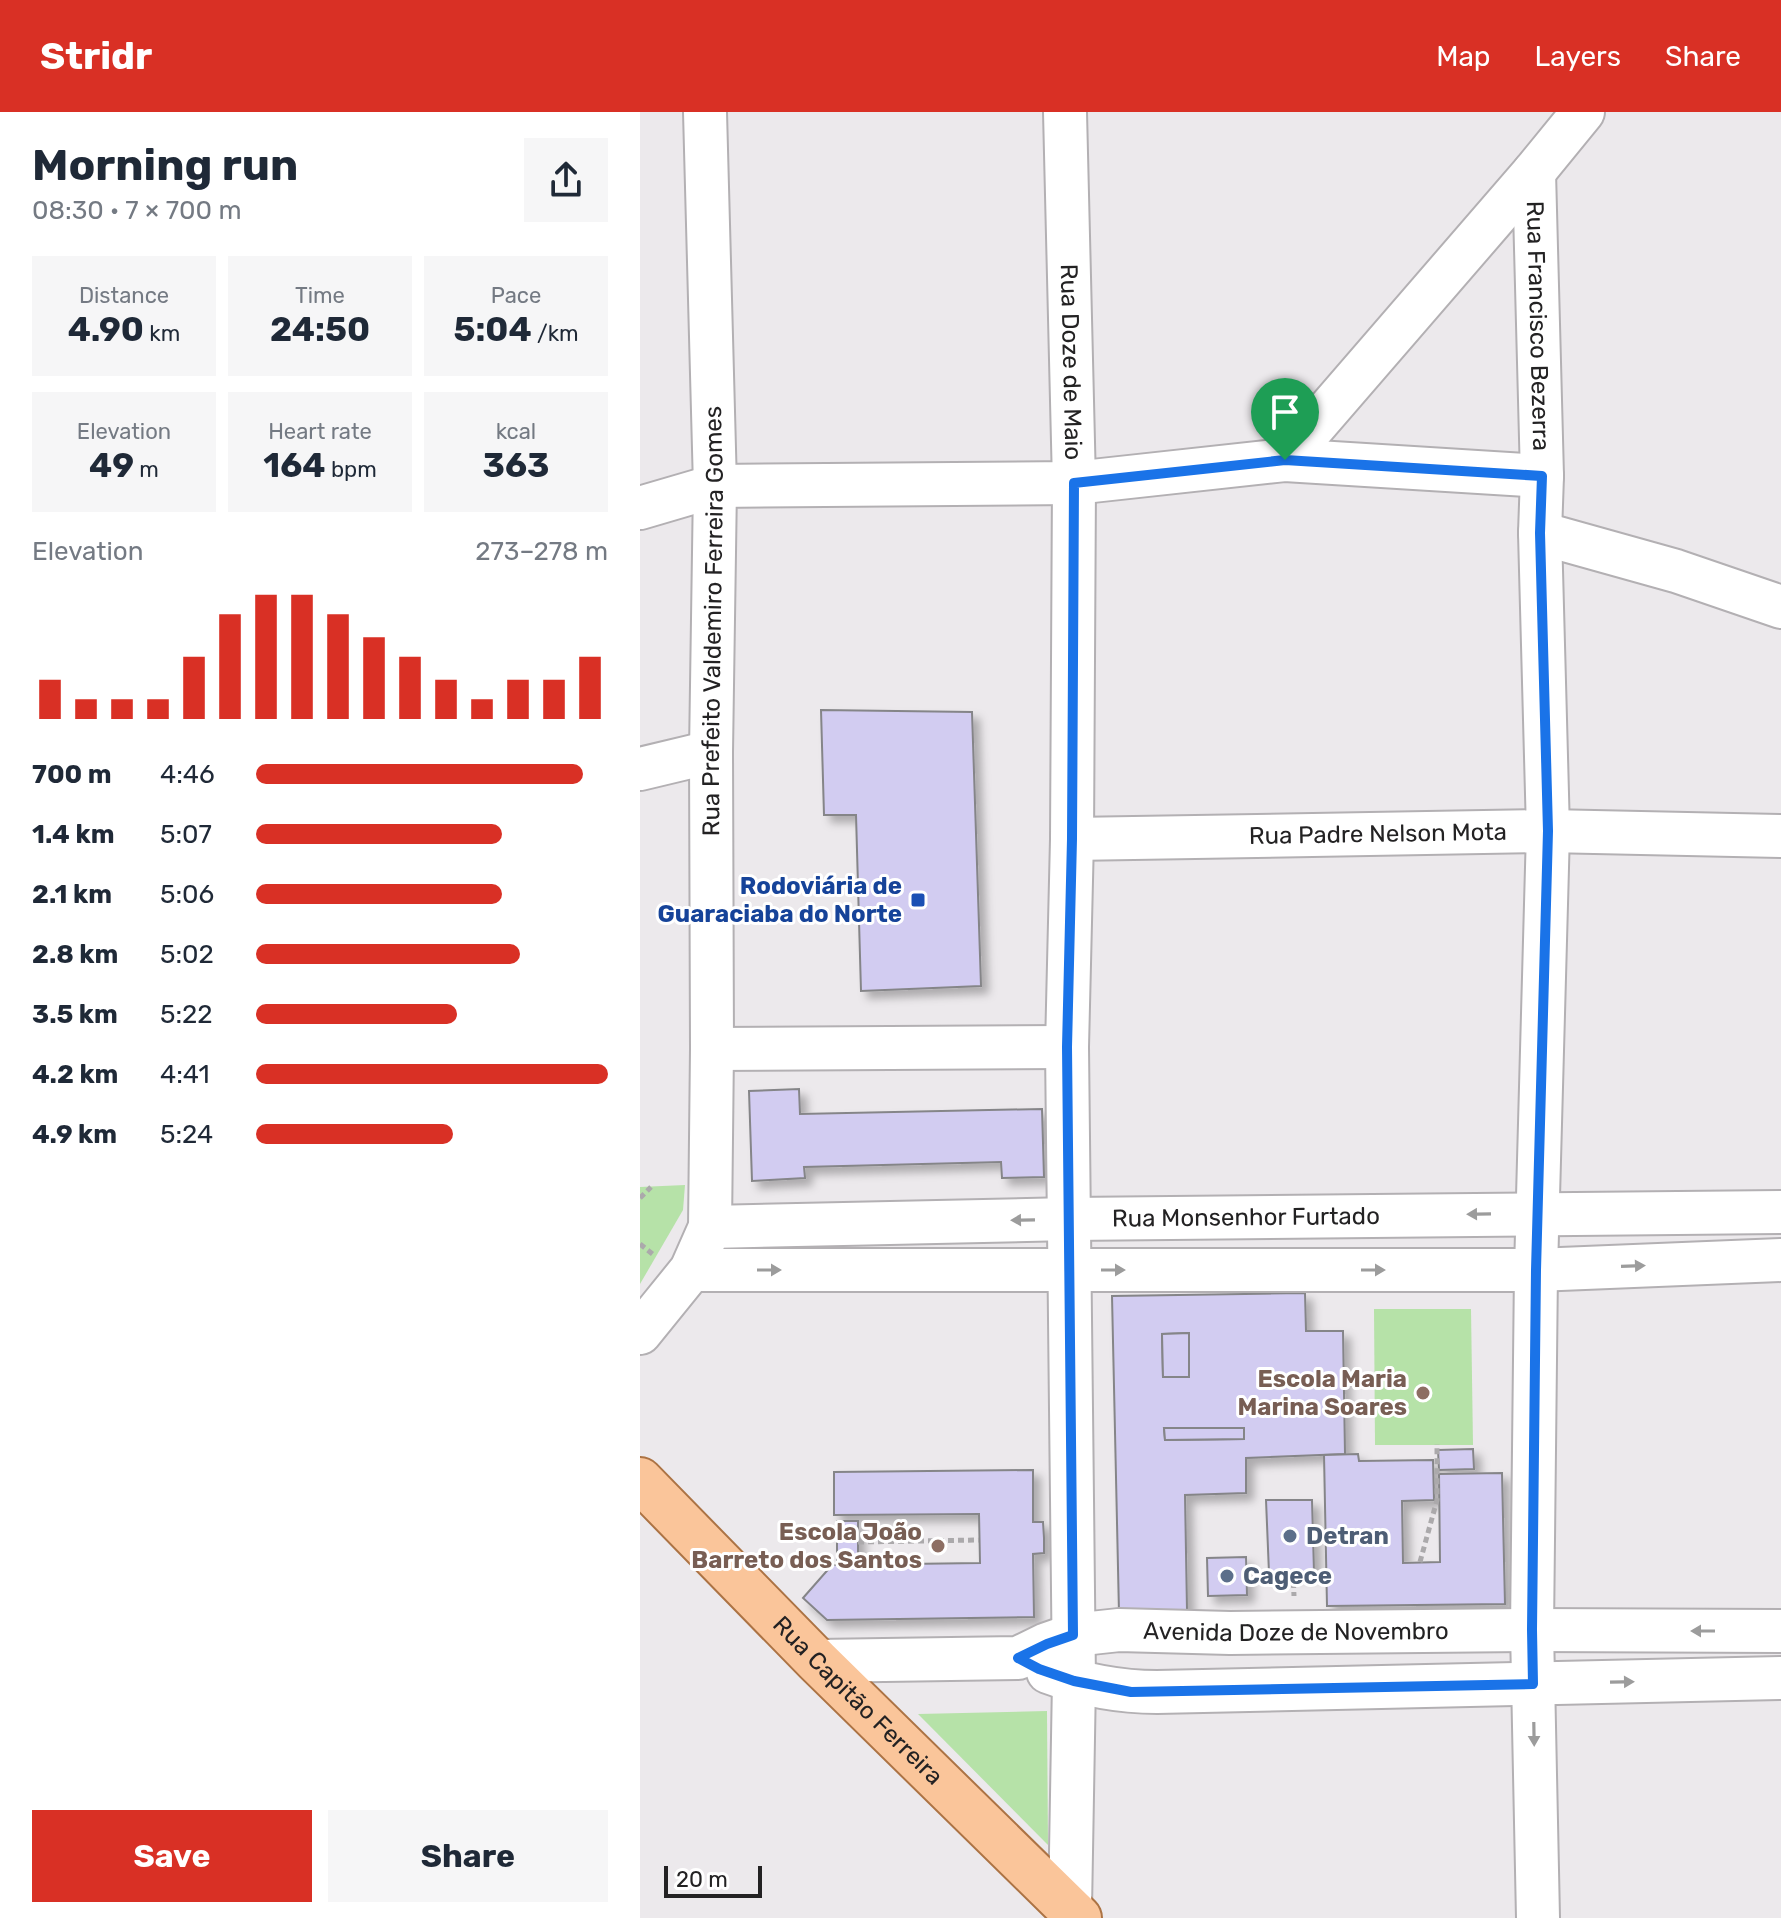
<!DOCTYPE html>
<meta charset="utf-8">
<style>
:root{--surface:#fff;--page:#f6f6f7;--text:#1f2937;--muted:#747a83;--accent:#d93025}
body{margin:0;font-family:Rubik,sans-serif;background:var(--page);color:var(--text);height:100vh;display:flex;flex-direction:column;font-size:30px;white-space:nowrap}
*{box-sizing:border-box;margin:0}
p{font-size:26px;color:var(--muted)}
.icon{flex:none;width:44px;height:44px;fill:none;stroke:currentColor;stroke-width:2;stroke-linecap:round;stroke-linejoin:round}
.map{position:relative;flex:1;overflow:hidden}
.drawer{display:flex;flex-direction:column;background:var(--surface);width:640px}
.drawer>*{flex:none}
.scale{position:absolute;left:24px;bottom:20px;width:98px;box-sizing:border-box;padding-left:8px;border:4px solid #232223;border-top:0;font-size:22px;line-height:28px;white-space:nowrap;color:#232223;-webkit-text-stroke:6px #fff;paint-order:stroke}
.pin{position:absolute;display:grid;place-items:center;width:68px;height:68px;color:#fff;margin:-82px -34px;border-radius:50% 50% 50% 0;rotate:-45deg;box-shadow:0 0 8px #0007}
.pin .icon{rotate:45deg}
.round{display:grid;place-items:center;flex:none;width:84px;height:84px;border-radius:0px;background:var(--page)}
.summary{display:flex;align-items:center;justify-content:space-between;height:136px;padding:0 32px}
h1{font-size:44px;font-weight:700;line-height:60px}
.figures{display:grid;grid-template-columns:repeat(3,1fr);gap:12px;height:136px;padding:8px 32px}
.figures div{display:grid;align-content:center;border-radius:0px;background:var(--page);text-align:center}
.figures b{font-size:34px;font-weight:700}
.figures small{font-size:22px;font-weight:400}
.figures p{font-size:22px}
.chart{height:224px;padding:16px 32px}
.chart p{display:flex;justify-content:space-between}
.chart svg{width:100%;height:144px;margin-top:8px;stroke:var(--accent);stroke-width:6}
.primary-button{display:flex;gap:16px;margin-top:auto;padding:16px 32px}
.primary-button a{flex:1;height:92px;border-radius:0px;background:var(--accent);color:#fff;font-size:32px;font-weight:700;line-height:92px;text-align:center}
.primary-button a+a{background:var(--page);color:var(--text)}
ul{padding:0 32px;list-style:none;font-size:26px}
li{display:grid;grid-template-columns:128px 96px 1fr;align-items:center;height:60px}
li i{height:20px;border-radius:10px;background:var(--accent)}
header{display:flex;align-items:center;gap:48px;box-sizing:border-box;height:112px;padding:0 40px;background:var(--accent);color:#fff}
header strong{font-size:38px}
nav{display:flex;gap:44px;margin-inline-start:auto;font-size:28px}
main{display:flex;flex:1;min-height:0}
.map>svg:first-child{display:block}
.green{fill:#b6e2a8}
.building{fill:#d2ccf1;stroke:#858588;stroke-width:2;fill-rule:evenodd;filter:url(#shadow)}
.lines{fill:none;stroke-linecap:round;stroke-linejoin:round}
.minor-casing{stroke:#b3b0b3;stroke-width:46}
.major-casing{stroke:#ac7344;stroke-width:48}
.path{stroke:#aba9ab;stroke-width:5;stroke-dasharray:6 4;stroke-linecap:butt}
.minor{stroke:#fff;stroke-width:42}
.major{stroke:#fac59a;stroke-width:44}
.oneway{fill:#9c9c9c}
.route-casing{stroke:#fff;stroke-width:16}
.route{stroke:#1a73e8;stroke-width:10}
.transit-dot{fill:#1a4fb4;stroke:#fff;stroke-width:3}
.education-dot{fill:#8d6e63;stroke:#fff;stroke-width:3}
.service-dot{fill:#5c6f8a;stroke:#fff;stroke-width:3}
.labels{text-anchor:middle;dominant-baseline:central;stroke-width:6;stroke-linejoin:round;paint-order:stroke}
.street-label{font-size:24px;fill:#232223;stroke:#fff}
.transit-label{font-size:24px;font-weight:bold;fill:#164399;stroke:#fff;text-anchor:end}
.education-label{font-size:24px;font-weight:bold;fill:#785e54;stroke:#fff;text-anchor:end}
.service-label{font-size:24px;font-weight:bold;fill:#4e5e75;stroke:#fff;text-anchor:start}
</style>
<header>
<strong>Stridr</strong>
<nav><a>Map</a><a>Layers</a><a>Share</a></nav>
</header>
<main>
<section class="drawer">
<div class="summary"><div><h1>Morning run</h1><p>08:30 · 7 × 700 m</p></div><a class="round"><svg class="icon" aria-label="share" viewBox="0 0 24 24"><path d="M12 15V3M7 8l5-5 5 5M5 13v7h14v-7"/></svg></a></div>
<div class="figures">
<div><p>Distance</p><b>4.90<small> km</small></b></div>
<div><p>Time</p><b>24:50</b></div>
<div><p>Pace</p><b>5:04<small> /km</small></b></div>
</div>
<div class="figures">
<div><p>Elevation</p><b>49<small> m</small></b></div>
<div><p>Heart rate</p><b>164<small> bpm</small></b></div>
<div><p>kcal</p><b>363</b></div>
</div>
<div class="chart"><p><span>Elevation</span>273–278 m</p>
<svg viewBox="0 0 160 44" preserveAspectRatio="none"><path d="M5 44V32M15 44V38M25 44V38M35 44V38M45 44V25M55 44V12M65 44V6M75 44V6M85 44V12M95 44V19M105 44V25M115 44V32M125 44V38M135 44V32M145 44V32M155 44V25"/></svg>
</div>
<ul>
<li><b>700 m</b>4:46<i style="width:93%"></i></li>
<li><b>1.4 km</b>5:07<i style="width:70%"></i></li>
<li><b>2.1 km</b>5:06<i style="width:70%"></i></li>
<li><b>2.8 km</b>5:02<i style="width:75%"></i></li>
<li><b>3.5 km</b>5:22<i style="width:57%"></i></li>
<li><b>4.2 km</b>4:41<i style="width:100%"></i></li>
<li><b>4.9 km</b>5:24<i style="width:56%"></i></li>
</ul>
<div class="primary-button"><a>Save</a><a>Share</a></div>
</section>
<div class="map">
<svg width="1141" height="1806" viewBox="0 0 1141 1806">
<defs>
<filter id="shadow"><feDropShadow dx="7" dy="7" stdDeviation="4" flood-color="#0004"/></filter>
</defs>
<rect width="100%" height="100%" fill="#ece9ec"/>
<g class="green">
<path d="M45,1073L43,1098L0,1172V1075Z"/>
<path d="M734,1197H831L833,1333H735Z"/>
<path d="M407,1599L408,1733L278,1602Z"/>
</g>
<g class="building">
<path d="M181,598L332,600L341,874L221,879L216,703H184Z"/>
<path d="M159,977L160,1002L402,997L404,1065L362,1066L361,1050L164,1055L165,1066L112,1069L109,979Z"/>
<path d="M665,1181L666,1219H703L705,1342L606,1346V1381L545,1383L547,1498L479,1501L472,1184ZM549,1221V1265H523L522,1222ZM524,1316H604V1327L525,1328Z"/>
<path d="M549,1221V1265H523L522,1222Z"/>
<path d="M524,1316H604V1327L525,1328Z"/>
<path d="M833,1337L834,1357L799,1358L798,1338Z"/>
<path d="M718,1342L719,1349L793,1348L794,1388L762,1389L763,1451L800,1450L799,1362L862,1361L865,1492L687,1494L684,1343Z"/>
<path d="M393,1358V1410H403L404,1426V1441L393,1442L394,1505L187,1508L163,1486L192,1453L340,1451L339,1402L194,1403V1360Z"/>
<path d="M626,1388H672L674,1460L629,1461Z"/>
<rect x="197" y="1409" width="21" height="40"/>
<path d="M606,1445L607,1483L568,1484L567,1446Z"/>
</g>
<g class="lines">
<defs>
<g id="minor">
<path id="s1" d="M425,0L434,371L432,727L427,935L434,1569L430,1797"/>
<path id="s2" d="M894,60L902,364L900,421L908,719L896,1158L892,1518L898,1806"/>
<path d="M645,348L894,60L943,0"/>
<path d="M0,396L75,374L434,371L645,348L902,364"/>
<path d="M900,421L1036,459L1141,495"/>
<path d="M0,657L71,640"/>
<path id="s3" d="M432,727L908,719L1141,724"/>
<path d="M72,937L427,935"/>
<path id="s4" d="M70,1115L430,1107L1141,1100"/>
<path d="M51,1158H896L1141,1148"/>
<path id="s5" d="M0,1221L51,1158L70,1115L72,937L71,640L75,374L65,0"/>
<path id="s6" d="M177,1549L378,1546L407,1532L433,1523L479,1518L590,1521L892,1518L1141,1519"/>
<path d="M408,1560C443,1573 479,1580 517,1580L1141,1566"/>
</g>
<g id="major">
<path id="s7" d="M0,1368L177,1549L439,1806"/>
</g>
</defs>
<use href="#minor" class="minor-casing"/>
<use href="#major" class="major-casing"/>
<g class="path">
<path d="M0,1086L11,1075"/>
<path d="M0,1132L15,1144"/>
<path d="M218,1430L339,1428"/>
<path d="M780,1450L797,1388V1332"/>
<path d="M653,1460L654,1484"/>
</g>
<use href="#minor" class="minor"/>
<use href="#major" class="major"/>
</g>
<defs><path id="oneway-solid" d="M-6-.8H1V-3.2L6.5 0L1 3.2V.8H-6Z" transform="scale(2)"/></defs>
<g class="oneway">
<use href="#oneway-solid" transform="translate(839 1102) rotate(179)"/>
<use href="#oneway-solid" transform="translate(383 1108) rotate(179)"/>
<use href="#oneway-solid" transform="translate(993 1154) rotate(-2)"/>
<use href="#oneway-solid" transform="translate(129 1158)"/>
<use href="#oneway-solid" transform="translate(473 1158)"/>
<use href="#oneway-solid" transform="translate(733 1158)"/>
<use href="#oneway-solid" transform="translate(1063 1519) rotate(-180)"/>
<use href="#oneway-solid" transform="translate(982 1570) rotate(-1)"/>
<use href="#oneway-solid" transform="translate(894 1622) rotate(89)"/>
</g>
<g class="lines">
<defs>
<path id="route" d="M645,348L902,364L900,421L908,719L896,1158L892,1518L893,1572L491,1580L434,1569L399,1557L378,1546L407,1532L433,1523L427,935L432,727L434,371Z"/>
</defs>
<use href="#route" class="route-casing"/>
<use href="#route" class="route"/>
</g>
<rect class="transit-dot" x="270" y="780" width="16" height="16" rx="4"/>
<g class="education-dot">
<circle cx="783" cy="1281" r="8"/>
<circle cx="298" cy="1434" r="8"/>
</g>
<g class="service-dot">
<circle cx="650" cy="1424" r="8"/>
<circle cx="587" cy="1464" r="8"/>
</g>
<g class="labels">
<g class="street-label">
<text stroke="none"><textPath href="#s2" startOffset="154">Rua Francisco Bezerra</textPath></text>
<text stroke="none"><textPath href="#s1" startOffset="250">Rua Doze de Maio</textPath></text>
<text stroke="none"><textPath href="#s5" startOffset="734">Rua Prefeito Valdemiro Ferreira Gomes</textPath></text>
<text stroke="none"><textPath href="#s3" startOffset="306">Rua Padre Nelson Mota</textPath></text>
<text stroke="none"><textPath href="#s4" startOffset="536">Rua Monsenhor Furtado</textPath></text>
<text stroke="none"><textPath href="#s6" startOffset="484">Avenida Doze de Novembro</textPath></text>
<text stroke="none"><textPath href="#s7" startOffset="310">Rua Capitão Ferreira</textPath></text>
</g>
<g class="transit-label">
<text x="262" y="774">Rodoviária de<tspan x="262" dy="28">Guaraciaba do Norte</tspan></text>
</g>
<g class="education-label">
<text x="767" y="1267">Escola Maria<tspan x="767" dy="28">Marina Soares</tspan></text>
<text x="282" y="1420">Escola João<tspan x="282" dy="28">Barreto dos Santos</tspan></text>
</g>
<g class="service-label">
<text x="666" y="1424">Detran</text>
<text x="603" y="1464">Cagece</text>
</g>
</g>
</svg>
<div class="scale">20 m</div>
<div class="pin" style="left:645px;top:348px;background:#1e9e55"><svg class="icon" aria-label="arrive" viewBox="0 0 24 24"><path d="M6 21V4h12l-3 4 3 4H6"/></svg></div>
</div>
</main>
